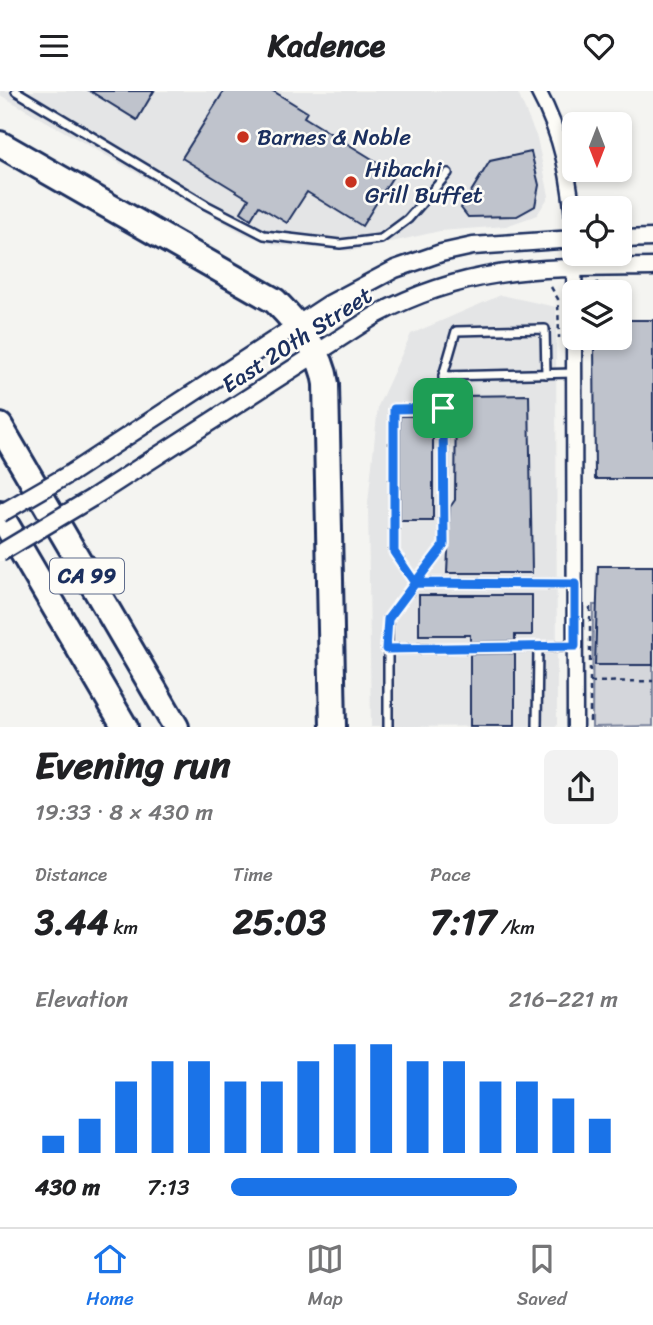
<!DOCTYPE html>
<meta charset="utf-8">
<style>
:root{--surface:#fff;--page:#f2f2f2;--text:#202124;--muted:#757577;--line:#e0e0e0;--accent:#1a73e8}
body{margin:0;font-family:Sriracha,sans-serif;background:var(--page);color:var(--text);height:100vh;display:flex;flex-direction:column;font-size:26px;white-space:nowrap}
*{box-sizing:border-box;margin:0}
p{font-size:23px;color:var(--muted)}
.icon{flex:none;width:38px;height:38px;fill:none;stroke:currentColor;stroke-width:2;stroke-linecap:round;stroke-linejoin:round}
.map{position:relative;height:636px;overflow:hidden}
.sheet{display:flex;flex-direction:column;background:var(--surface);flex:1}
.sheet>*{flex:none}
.needle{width:46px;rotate:180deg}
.buttons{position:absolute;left:562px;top:21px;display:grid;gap:14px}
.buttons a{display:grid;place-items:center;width:70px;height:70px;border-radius:10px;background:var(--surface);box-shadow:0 4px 10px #0003;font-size:35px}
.pin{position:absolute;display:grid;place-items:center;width:60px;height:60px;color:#fff;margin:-30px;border-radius:14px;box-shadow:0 4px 10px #0006}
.round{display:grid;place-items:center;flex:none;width:74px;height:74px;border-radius:10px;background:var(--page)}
.headline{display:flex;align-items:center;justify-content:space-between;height:119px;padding:0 35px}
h1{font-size:38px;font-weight:700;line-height:52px}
.metrics{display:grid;grid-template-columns:repeat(3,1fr);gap:10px;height:119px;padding:7px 35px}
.metrics div{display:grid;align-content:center}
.metrics b{font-size:35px;font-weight:700}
.metrics small{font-size:19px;font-weight:400}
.metrics p{font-size:19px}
.chart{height:196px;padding:14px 35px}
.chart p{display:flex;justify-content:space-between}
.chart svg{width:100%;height:126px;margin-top:7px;stroke:var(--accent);stroke-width:6}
ul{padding:0 35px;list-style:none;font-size:23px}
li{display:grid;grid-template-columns:112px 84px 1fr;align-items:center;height:52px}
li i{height:18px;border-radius:9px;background:var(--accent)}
header{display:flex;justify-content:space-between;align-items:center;height:91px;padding:0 35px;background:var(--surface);font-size:32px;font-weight:700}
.tab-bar{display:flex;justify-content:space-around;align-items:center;height:98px;border-top:2px solid var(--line);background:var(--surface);font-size:19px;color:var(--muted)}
.tab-bar a{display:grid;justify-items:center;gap:4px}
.tab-bar .on{color:var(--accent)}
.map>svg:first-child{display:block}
.built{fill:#e4e5e6}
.green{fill:#d4d6db;stroke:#78829c;stroke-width:2}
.building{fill:#bfc3cc;stroke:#1b2f5e;stroke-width:2}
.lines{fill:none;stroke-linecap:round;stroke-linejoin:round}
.service-casing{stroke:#1b2f5e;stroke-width:12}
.minor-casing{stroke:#1b2f5e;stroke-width:19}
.tertiary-casing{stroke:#1b2f5e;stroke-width:21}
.motorway-casing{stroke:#1b2f5e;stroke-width:30}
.path{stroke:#1b2f5e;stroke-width:2.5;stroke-dasharray:5 5;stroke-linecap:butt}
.service{stroke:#fdfcf7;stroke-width:7}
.minor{stroke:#fdfcf7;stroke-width:14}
.tertiary{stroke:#fdfcf7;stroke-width:16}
.motorway{stroke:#fdfcf7;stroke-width:24}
.tertiary-bridge-casing{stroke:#1b2f5e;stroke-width:21;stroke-linecap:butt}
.tertiary-bridge{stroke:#fdfcf7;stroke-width:16}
.route-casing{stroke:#fff;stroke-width:14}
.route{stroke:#1a73e8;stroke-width:9}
.poi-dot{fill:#c8321e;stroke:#fdfcf7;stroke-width:2.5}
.labels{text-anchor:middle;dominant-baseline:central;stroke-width:5;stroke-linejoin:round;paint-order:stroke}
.shield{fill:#fdfcf7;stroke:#5f6c8c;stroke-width:2}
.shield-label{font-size:21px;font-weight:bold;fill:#1b2f5e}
.poi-label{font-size:23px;fill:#1b2f5e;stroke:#fdfcf7;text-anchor:start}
.street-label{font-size:23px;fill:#1b2f5e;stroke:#fdfcf7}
</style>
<header><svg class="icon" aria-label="menu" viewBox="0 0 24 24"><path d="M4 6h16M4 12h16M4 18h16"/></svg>Kadence<svg class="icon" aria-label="heart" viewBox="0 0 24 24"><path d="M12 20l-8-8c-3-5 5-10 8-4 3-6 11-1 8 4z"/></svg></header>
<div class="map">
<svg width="653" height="636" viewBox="0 0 653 636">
<rect width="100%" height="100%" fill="#f4f4f1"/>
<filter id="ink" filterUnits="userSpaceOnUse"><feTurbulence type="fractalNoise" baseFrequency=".0143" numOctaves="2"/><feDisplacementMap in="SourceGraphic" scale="14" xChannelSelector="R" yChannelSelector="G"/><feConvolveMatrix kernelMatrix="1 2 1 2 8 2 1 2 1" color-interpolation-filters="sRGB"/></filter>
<g filter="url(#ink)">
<g class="built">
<path d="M0,0H517L537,47L549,105L537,124L506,135L440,140L352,160L275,154L244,143L0,4Z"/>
<path d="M501,204L556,216L557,635L371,636L368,412L378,315L411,243Z"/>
</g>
<path class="green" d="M653,513V635L592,636L593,514Z"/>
<g class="building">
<path d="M90,0H154L137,29Z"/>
<path d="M224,0H273L307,21L304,26L395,82L362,135L307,101L287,132L259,115L251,128L241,121L249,108L182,67Z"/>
<path d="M531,61L539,94L535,115L517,125L468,126L461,117L490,70Z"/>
<path d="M620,229H653V388H595L594,247H620Z"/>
<path d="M529,304L532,482H447L450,416L455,409L456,305Z"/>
<rect x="400" y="325" width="33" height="105"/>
<path d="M598,475H653V574H595Z"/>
<path d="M419,504H532V544H515V550L470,551V544H419Z"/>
<path d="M515,562V635H470V563Z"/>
</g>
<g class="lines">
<defs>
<g id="service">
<path d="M16,0L206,114L264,144L340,153L381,148L408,128L448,82"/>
<path d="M443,285L574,282"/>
<path d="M415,492L394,461V318L443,317"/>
<path d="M415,492L575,493"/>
<path d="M386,558L538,556"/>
<path d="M388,636V528L444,454L443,285L456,240L545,238L546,283"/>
<path d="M537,636L538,556L575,555"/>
</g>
<g id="minor">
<path d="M538,0C562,44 571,90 574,141"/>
<path d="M574,201L575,163"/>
<path d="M574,247L575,636"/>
</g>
<g id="tertiary">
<path d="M620,148L653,147"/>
<path d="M71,382L329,213L395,178L441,162L473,155L574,148"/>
<path d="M92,407L376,224C471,173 549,177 653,176"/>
</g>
<g id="motorway">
<path d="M0,53L275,210C297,232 322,261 326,293L333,636"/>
<path d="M0,335L176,636"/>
<path d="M0,423L125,636"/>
</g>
</defs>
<use href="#service" class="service-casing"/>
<use href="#minor" class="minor-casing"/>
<use href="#tertiary" class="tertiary-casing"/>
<use href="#motorway" class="motorway-casing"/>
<g class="path">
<path d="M551,196L558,208L559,247"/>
<path d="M589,201L598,191"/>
<path d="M590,516V636"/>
<path d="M590,591L653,590"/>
</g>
<use href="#service" class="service"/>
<use href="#minor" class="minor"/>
<use href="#tertiary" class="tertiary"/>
<use href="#motorway" class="motorway"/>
<defs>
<g id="tertiary-bridge">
<path d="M0,423L71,382"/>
<path d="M0,462L92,407"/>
</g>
</defs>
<use href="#tertiary-bridge" class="tertiary-bridge-casing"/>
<use href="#tertiary-bridge" class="tertiary-bridge"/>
</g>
</g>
<g class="lines" filter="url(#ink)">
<defs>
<path id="route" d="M443,317L394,318V461L415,492L388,528L386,558L575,555V493L415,492L444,454L443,317"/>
</defs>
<use href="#route" class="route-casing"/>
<use href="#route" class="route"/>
</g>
<g class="poi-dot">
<circle cx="243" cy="46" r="7"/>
<circle cx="351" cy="91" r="7"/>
</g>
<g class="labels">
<rect class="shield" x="50" y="467.5" width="74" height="35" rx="5"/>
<g class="shield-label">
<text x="87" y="485">CA 99</text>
</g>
<g class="poi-label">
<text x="257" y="46">Barnes &amp; Noble</text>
<text x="365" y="78">Hibachi<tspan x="365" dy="26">Grill Buffet</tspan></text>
</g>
<g class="street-label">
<text transform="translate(297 249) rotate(-33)">East 20th Street</text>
</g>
</g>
</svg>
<div class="buttons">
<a><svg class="needle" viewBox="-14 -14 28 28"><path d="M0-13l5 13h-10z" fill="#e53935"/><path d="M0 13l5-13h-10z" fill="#757577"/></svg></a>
<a><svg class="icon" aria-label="locate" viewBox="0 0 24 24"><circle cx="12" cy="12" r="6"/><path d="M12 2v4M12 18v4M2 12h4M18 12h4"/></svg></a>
<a><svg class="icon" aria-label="layers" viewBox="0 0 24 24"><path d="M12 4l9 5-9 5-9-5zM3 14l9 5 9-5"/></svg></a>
</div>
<div class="pin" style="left:443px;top:317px;background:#1e9e55"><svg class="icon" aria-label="arrive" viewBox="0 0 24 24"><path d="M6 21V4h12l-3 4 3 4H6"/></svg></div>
</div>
<section class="sheet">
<div class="headline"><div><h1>Evening run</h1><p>19:33 · 8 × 430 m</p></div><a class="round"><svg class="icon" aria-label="share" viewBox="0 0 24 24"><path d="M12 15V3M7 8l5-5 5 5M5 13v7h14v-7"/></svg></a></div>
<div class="metrics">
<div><p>Distance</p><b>3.44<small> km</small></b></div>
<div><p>Time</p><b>25:03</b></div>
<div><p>Pace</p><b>7:17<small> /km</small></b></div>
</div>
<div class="chart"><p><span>Elevation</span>216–221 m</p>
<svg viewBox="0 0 160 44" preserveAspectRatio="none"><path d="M5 44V38M15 44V32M25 44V19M35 44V12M45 44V12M55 44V19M65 44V19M75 44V12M85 44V6M95 44V6M105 44V12M115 44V12M125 44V19M135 44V19M145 44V25M155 44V32"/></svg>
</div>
<ul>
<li><b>430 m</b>7:13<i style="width:74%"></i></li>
</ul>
</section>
<nav class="tab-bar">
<a class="on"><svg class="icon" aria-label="home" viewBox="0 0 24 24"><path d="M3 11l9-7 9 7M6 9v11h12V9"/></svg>Home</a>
<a><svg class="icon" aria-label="map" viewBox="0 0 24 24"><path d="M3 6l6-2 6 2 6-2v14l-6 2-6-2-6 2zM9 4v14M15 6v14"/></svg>Map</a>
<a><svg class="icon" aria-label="saved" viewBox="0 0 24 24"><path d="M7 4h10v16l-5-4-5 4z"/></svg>Saved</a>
</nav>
